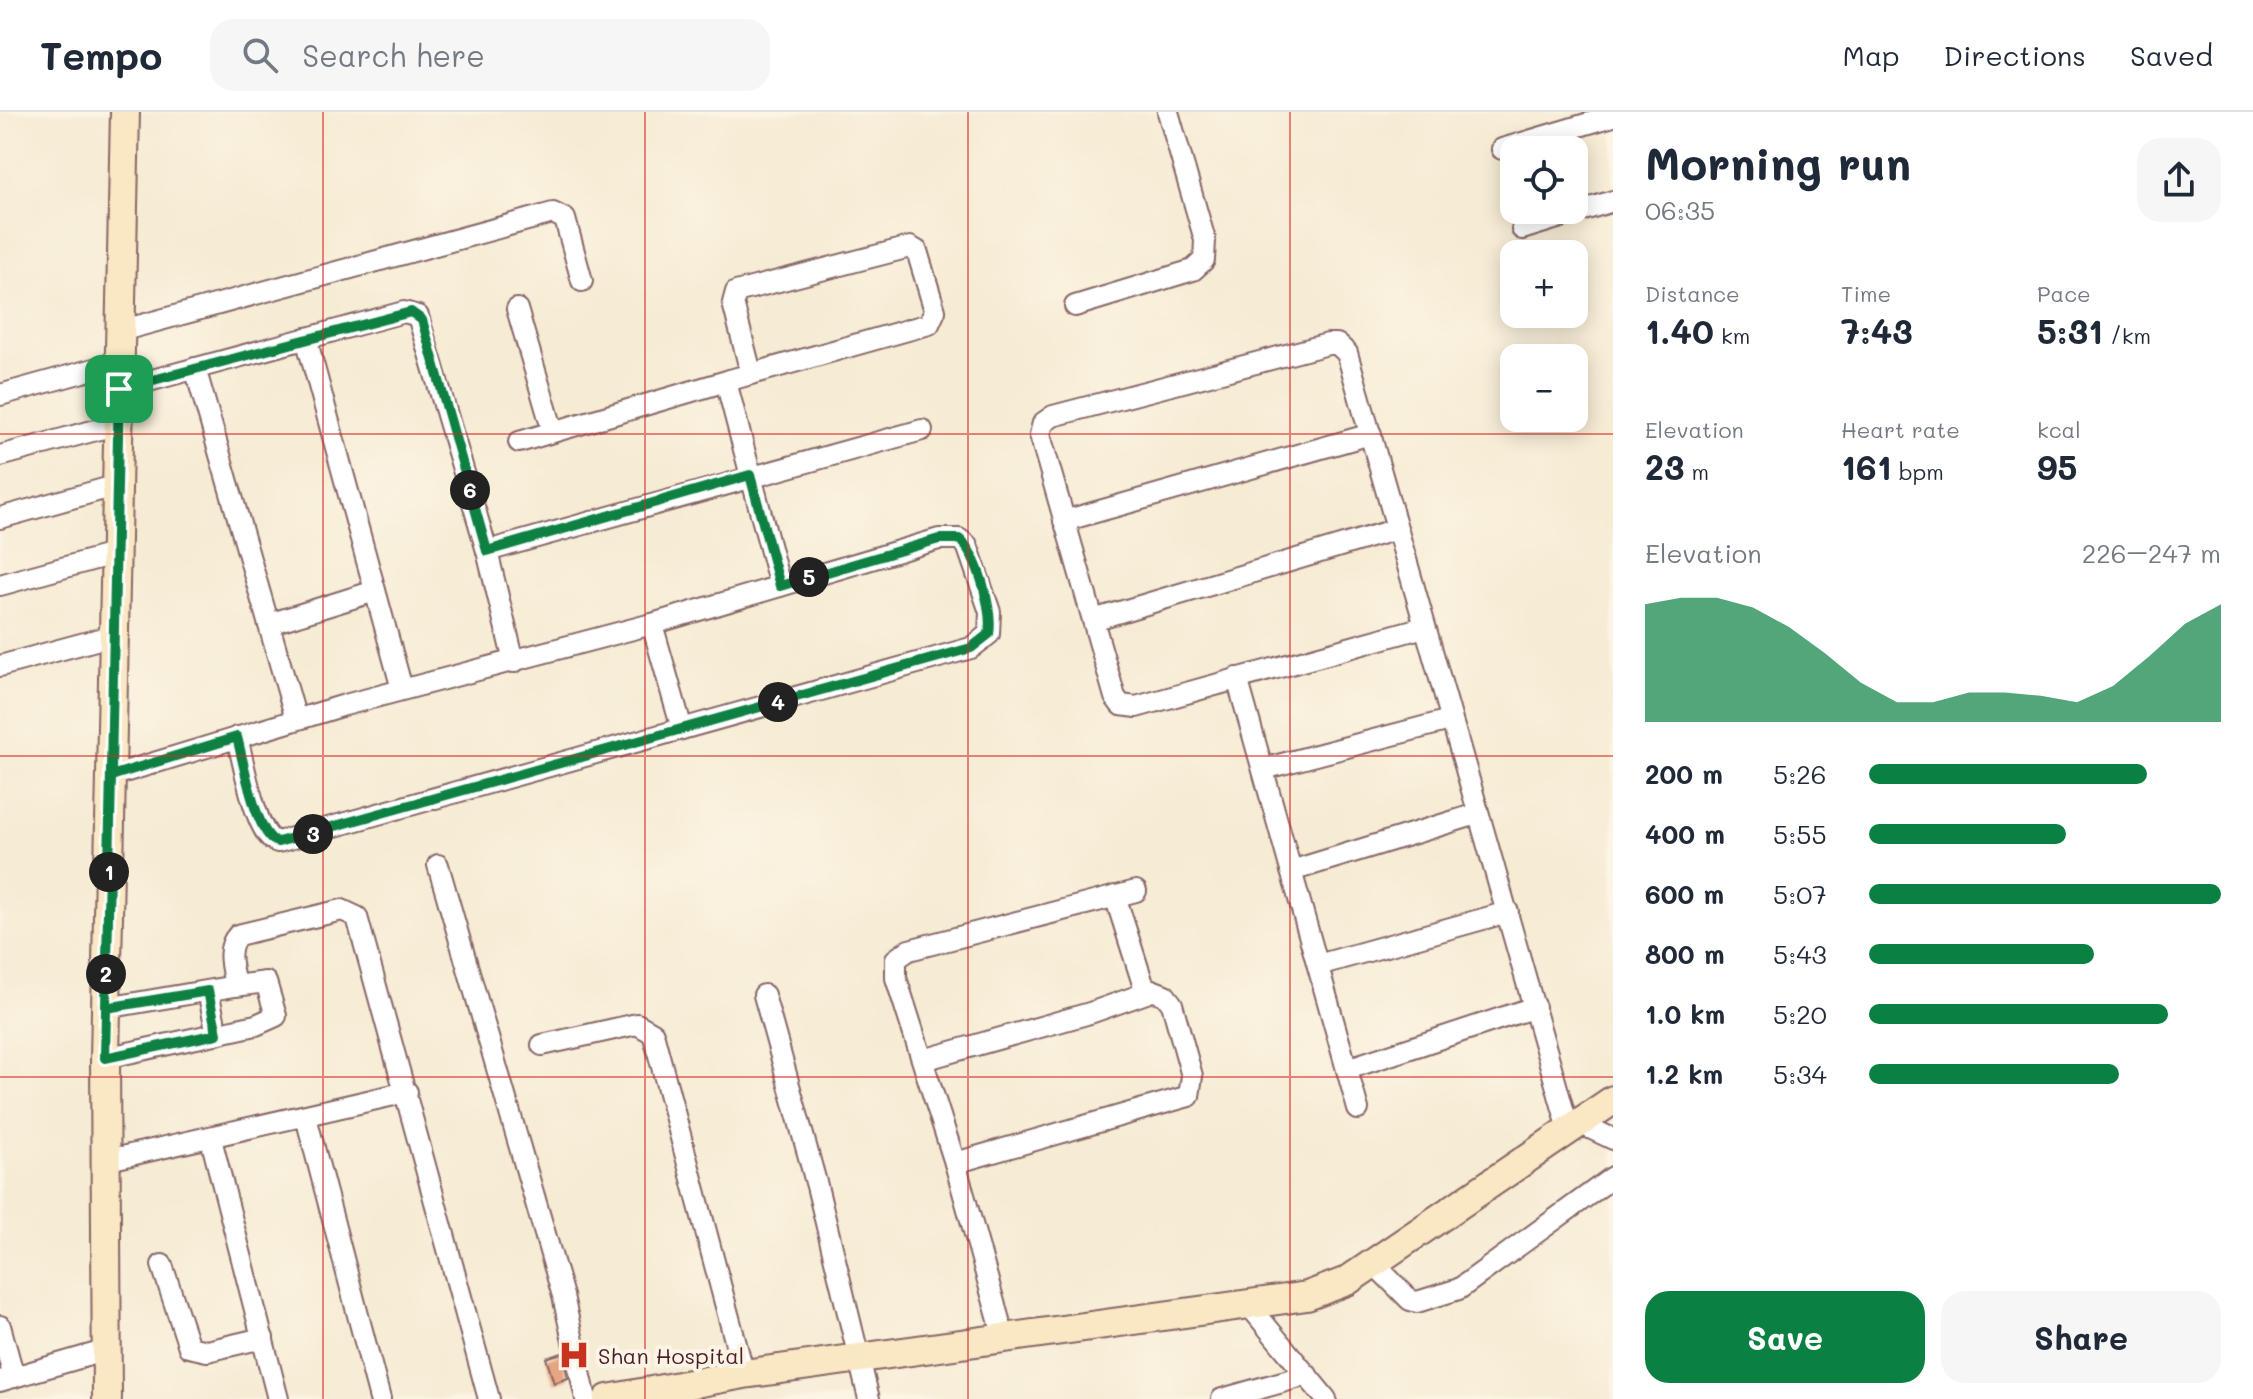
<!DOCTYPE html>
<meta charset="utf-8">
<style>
:root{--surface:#fff;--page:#f6f6f7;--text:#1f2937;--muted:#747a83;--line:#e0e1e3;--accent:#0b8043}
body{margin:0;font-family:Mali,sans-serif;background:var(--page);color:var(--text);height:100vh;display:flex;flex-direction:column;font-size:30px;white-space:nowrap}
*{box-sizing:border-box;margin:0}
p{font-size:26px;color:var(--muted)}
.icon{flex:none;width:44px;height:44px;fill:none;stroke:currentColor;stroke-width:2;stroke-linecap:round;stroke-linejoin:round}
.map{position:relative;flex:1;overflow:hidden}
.panel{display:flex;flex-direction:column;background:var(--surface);width:640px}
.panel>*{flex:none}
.tools{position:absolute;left:1500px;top:24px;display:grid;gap:16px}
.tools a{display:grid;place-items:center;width:88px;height:88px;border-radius:16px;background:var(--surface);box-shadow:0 4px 20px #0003;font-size:40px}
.pin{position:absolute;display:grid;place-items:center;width:68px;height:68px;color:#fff;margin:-34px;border-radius:16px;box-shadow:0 4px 12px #0006}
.km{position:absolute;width:40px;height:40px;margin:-20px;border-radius:50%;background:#222;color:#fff;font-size:22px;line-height:40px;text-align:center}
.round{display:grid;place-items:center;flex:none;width:84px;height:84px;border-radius:24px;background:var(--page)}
.headline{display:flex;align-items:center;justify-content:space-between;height:136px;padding:0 32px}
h1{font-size:44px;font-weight:800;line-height:60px}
.metrics{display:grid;grid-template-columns:repeat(3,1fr);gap:12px;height:136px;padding:8px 32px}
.metrics div{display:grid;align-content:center}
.metrics b{font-size:34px;font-weight:800}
.metrics small{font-size:22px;font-weight:400}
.metrics p{font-size:22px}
.chart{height:224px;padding:16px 32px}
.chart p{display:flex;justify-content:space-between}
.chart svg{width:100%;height:144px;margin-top:8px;fill:var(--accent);opacity:.7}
.primary-button{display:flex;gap:16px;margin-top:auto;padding:16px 32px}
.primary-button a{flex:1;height:92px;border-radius:24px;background:var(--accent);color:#fff;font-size:32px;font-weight:800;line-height:92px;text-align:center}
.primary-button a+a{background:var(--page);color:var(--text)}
ul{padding:0 32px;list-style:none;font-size:26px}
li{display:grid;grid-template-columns:128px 96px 1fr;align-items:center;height:60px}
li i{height:20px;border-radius:10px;background:var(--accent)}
header{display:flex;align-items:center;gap:48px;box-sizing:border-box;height:112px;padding:0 40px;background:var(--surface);border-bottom:2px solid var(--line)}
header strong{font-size:38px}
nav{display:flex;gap:44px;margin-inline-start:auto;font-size:28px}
.search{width:560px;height:72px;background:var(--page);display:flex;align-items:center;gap:20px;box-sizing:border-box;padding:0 28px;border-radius:24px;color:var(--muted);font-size:30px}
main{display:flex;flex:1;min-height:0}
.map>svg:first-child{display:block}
.building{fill:#e39a74}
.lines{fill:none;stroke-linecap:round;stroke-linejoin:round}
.street-casing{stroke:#866666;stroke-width:24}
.secondary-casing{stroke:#866666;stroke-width:32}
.street{stroke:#fff;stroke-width:20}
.secondary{stroke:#fae7c3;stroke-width:28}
.route-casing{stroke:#fff;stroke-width:16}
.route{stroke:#0b8043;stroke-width:10}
.grid{fill:none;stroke:#d62828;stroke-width:2;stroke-opacity:0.55}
.labels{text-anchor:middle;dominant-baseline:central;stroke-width:8;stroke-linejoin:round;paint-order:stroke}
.poi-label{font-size:22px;fill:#4a1f2b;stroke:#fcf5e5;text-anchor:start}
</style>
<header>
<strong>Tempo</strong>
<div class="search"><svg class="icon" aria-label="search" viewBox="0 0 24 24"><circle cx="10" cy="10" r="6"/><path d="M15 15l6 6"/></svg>Search here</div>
<nav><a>Map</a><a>Directions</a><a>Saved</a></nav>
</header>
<main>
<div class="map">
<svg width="1613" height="1287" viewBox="0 0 1613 1287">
<rect width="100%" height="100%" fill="#fcf5e5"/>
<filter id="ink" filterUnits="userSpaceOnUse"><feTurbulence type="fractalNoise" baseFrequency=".0125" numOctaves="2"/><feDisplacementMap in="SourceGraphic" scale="16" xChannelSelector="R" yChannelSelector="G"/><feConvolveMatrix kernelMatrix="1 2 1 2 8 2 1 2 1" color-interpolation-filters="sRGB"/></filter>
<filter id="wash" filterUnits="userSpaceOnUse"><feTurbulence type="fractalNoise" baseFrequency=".006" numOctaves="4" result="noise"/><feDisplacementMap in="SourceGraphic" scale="32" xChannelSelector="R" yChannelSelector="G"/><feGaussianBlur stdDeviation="1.8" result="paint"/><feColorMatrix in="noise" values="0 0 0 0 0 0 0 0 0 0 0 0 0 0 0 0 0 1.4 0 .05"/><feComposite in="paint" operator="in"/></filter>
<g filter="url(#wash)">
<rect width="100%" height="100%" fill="#f6ebd3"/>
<g id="blocks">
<path class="building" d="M562,1241L568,1266L554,1271L546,1246Z"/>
</g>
</g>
<g filter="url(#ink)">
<use href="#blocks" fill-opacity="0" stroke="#866666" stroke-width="2"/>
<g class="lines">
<defs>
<g id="street">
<path d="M1502,37L1613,4"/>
<path d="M1522,117L1613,89"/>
<path d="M1075,194L1193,158L1204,148L1205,128L1168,0"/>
<path d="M517,197L553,320"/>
<path d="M120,219L553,101L565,107L582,169"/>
<path d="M306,226L402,577"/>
<path d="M195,256L296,607"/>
<path d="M751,261L733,191L736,180L910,135L917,139L935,199L929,212L730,268L728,277L780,474"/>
<path d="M119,277L404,200L418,204L487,439L514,550"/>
<path d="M0,283L119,250"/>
<path d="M519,330L730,268"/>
<path d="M0,344L118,312"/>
<path d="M0,406L118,373"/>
<path d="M1064,409L1371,322"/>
<path d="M487,439L922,318"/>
<path d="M0,473L117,441"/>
<path d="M1093,508L1397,417"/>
<path d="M269,512L375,479"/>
<path d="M652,512L682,617"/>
<path d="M1424,515L1136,595L1121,593L1115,585L1040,323L1043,311L1053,304L1328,232H1337L1347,241L1569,1018"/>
<path d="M0,554L114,523"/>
<path d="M1237,566L1358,997"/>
<path d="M1263,657L1450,608"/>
<path d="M111,664C189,640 267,616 345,593L652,512L939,427H959L967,433L990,500L989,522L971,536L278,730C256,727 243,647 237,625"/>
<path d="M438,753L563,1184L586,1287"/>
<path d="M1291,759L1477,702"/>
<path d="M1318,853L1508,800"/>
<path d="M208,879L217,922"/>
<path d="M764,883L817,1074L869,1287"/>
<path d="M106,896L235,874C232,856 225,837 238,823L342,798L357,805L489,1287"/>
<path d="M542,933L637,912L653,921L744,1262"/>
<path d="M105,946L256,913L276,904L266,870L235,874"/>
<path d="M923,948L1090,901L1149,880"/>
<path d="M1347,957L1535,895"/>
<path d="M306,1005L380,1287"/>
<path d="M1579,1011L1613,1027"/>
<path d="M211,1027L278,1287"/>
<path d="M104,1049L407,980"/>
<path d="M955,1051L1189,984L1192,964L1172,892L1165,883L1144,875L1115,784"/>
<path d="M1373,1151L1410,1188L1417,1190L1459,1177L1613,1065"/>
<path d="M162,1153L189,1235L207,1239L263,1226"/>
<path d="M1248,1192L1326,1287"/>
<path d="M0,1214L14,1265"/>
<path d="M1004,1226L955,1051L896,866V847L909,838L1136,779"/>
<path d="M0,1269L107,1238"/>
<path d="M1222,1287L1307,1263"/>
</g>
<g id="secondary">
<path d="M107,1287L105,946L125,0"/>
<path d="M608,1287L744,1262L1307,1184L1347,1169L1613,988"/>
</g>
</defs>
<use href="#street" class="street-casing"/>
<use href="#secondary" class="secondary-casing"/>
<use href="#street" class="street"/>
<use href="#secondary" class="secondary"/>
</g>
</g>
<g class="lines" filter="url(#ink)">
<defs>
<path id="route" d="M119,277L106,896L208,879L217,922L105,946C107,852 109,758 111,664L237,625C243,647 256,726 278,730L971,536L989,522C993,499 978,442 959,427H939L780,474L750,363L487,439L422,208L411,200L119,277"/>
</defs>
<use href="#route" class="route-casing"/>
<use href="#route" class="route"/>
</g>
<path class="grid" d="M323,0V1287M645,0V1287M968,0V1287M1290,0V1287M0,322H1613M0,644H1613M0,965H1613"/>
<defs>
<symbol id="hospital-bare" viewBox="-9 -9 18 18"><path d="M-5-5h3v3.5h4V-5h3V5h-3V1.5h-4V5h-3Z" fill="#c8321e" stroke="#fcf5e5" stroke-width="2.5" paint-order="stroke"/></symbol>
</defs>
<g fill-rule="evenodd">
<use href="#hospital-bare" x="552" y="1221" width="44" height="44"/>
</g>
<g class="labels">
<g class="poi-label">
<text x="598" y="1243">Shan Hospital</text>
</g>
</g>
</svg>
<div class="tools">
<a><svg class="icon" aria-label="locate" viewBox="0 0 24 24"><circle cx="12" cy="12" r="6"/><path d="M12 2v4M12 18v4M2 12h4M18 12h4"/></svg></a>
<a>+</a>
<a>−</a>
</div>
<div class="pin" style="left:119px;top:277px;background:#1e9e55"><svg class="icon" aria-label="arrive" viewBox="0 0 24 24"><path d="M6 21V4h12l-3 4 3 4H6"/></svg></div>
<b class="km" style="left:109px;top:760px">1</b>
<b class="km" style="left:106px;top:862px">2</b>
<b class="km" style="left:313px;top:722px">3</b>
<b class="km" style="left:778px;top:590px">4</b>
<b class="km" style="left:809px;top:465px">5</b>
<b class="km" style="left:470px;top:378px">6</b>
</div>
<section class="panel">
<div class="headline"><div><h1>Morning run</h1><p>06:35</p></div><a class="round"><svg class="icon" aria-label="share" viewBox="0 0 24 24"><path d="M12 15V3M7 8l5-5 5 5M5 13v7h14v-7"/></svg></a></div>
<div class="metrics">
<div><p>Distance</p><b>1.40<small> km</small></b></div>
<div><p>Time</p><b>7:43</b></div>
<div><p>Pace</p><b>5:31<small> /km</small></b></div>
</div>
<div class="metrics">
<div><p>Elevation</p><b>23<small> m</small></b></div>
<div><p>Heart rate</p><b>161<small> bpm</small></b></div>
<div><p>kcal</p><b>95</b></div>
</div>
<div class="chart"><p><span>Elevation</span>226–247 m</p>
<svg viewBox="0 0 160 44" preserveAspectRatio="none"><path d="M0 44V8L10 6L20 6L30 9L40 15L50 23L60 32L70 38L80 38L90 35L100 35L110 36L120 38L130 33L140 24L150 14L160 8V44z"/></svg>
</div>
<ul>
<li><b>200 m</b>5:26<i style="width:79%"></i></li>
<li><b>400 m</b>5:55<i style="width:56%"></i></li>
<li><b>600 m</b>5:07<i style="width:100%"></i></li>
<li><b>800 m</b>5:43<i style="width:64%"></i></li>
<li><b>1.0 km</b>5:20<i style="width:85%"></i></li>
<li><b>1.2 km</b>5:34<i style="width:71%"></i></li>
</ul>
<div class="primary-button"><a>Save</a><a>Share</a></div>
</section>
</main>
